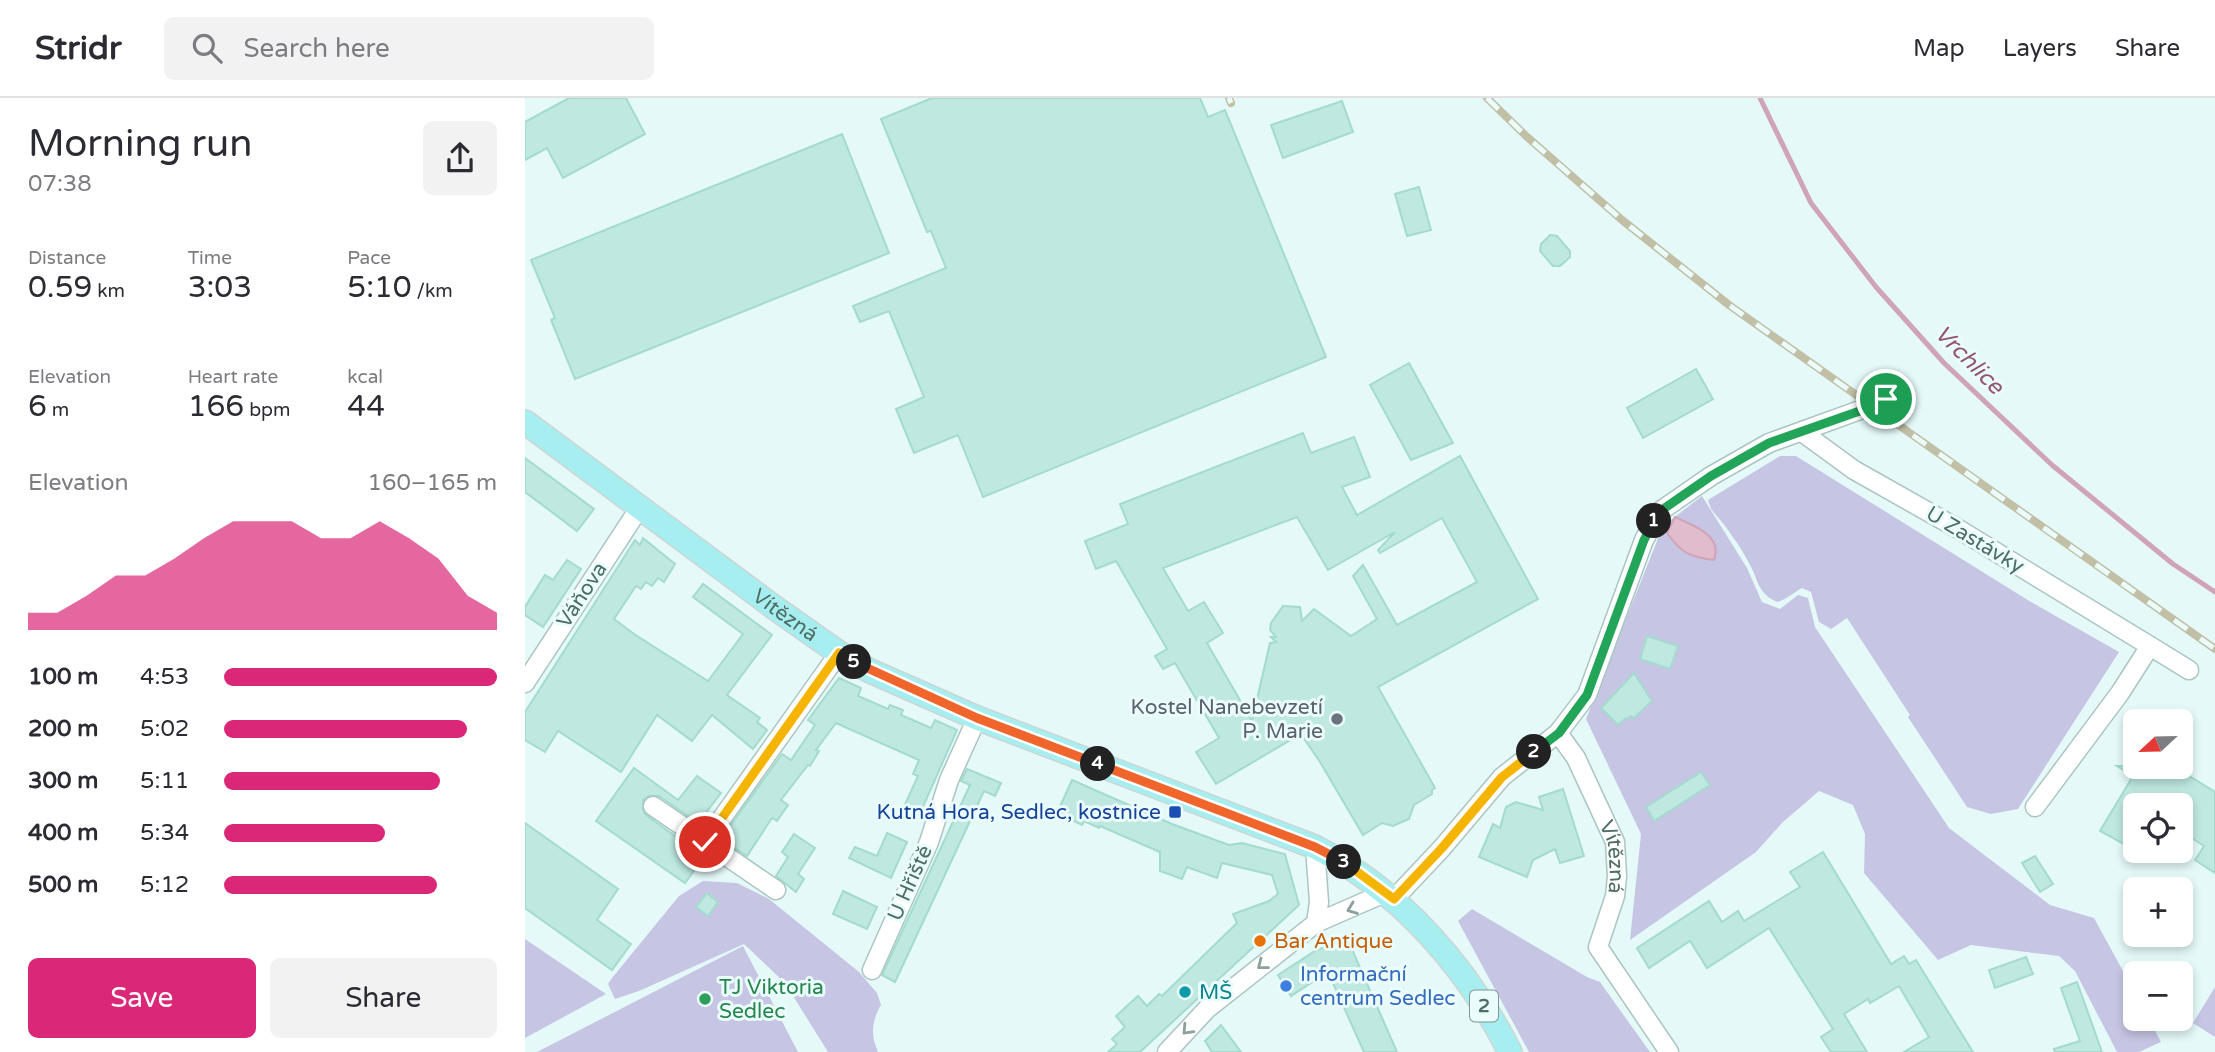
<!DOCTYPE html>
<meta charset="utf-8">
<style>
:root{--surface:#fff;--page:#f2f2f3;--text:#2b2b33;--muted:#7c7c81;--line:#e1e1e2;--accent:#db2777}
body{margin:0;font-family:"Varela Round",sans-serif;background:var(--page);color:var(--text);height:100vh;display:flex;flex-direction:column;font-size:26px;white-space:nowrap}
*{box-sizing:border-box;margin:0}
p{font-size:23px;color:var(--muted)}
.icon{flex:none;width:38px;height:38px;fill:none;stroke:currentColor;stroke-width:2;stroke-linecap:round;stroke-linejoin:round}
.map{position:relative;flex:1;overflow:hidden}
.sheet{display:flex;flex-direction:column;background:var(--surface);width:525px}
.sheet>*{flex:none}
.needle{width:46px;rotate:248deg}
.controls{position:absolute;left:1598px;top:611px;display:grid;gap:14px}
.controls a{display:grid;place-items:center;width:70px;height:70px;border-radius:10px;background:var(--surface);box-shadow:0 4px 10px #0003;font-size:35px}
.pin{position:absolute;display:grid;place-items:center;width:60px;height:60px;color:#fff;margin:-30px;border:4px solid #fff;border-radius:50%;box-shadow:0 2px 7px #0007}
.km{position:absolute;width:35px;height:35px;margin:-18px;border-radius:50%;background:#222;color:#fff;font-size:19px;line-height:35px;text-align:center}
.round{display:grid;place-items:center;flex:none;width:74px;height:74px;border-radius:10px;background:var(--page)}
.headline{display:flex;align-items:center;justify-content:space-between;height:119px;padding:0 28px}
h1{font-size:38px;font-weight:600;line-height:52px}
.figures{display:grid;grid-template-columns:repeat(3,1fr);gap:10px;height:119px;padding:7px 28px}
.figures div{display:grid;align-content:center}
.figures b{font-size:30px;font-weight:600}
.figures small{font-size:19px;font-weight:400}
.figures p{font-size:19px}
.chart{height:196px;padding:14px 28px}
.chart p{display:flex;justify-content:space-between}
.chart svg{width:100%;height:126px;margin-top:7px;fill:var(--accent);opacity:.7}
.cta{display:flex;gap:14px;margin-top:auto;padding:14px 28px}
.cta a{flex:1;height:80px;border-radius:10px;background:var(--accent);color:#fff;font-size:28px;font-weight:600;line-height:80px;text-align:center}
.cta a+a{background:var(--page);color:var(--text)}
ul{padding:0 28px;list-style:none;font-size:23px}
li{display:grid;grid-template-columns:112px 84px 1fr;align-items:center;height:52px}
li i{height:18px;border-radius:9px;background:var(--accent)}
header{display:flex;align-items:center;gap:42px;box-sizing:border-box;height:98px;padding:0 35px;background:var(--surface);border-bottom:2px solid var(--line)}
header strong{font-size:33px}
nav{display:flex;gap:38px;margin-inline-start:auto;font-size:24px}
.search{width:490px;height:63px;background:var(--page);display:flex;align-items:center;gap:18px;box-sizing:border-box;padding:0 24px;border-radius:10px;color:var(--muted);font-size:26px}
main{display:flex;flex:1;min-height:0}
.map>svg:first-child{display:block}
.green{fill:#c6c6e4}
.water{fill:#e0bccd;stroke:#d0a4b8;stroke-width:2}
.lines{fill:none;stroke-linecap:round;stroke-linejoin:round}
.stream{stroke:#d0a4b8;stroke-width:5}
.building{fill:#bee8e0;stroke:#a3dbce;stroke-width:2;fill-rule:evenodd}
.minor-casing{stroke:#abc6c1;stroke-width:21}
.major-casing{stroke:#cdd6d4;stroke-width:26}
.minor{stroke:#fff;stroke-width:18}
.major{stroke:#a6eeef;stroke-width:23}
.rail-casing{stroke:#c1bfa5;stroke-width:8}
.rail{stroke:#ebfcfc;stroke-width:5;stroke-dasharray:16;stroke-linecap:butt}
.oneway{stroke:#8ca19c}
.split-1-casing{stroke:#fff;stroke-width:14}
.split-2-casing{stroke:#fff;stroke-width:14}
.split-3-casing{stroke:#fff;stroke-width:14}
.split-4-casing{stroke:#fff;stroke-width:14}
.split-5-casing{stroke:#fff;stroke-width:14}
.split-6-casing{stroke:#fff;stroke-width:14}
.split-1{stroke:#22a559;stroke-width:9}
.split-2{stroke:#22a559;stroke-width:9}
.split-3{stroke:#f5b400;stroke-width:9}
.split-4{stroke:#f0652b;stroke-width:9}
.split-5{stroke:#f0652b;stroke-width:9}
.split-6{stroke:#f5b400;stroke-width:9}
.worship-dot{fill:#6b7280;stroke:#ebfcfc;stroke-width:2.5}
.transit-dot{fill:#1a4fb4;stroke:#ebfcfc;stroke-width:2.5}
.food-dot{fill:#e8710a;stroke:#ebfcfc;stroke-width:2.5}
.shop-dot{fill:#3f7fe0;stroke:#ebfcfc;stroke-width:2.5}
.culture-dot{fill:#0f9aa8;stroke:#ebfcfc;stroke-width:2.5}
.leisure-dot{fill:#2e9e5b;stroke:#ebfcfc;stroke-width:2.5}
.labels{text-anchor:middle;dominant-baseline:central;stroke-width:6;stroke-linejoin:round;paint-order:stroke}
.shield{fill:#ebfcfc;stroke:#7d9993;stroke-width:2}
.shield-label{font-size:19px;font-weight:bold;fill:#4e6e66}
.street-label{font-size:21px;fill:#4e6e66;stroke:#ebfcfc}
.worship-label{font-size:21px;fill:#5b616d;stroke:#ebfcfc;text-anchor:end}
.transit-label{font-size:21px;fill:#164399;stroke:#ebfcfc;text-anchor:end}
.food-label{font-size:21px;fill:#c56008;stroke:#ebfcfc;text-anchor:start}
.shop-label{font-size:21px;fill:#366cbe;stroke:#ebfcfc;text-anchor:start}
.leisure-label{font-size:21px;fill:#27864d;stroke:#ebfcfc;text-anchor:start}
.culture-label{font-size:21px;fill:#0d838f;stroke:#ebfcfc;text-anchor:start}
.water-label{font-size:23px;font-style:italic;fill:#925570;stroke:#ebfcfc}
</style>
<header>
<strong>Stridr</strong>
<div class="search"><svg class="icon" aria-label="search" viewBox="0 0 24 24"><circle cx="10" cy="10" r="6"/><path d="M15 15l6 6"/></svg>Search here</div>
<nav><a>Map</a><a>Layers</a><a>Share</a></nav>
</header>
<main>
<section class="sheet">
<div class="headline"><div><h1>Morning run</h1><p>07:38</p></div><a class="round"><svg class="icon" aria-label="share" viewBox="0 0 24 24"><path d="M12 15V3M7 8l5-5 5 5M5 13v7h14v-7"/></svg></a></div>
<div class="figures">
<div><p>Distance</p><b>0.59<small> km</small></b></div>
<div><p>Time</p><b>3:03</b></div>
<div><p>Pace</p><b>5:10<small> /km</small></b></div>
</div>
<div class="figures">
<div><p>Elevation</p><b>6<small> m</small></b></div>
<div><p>Heart rate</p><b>166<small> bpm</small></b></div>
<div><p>kcal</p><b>44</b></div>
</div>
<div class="chart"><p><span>Elevation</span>160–165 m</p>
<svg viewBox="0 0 160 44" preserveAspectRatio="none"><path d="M0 44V38L10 38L20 32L30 25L40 25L50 19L60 12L70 6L80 6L90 6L100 12L110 12L120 6L130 12L140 19L150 32L160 38V44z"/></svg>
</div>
<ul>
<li><b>100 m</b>4:53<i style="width:100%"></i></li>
<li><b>200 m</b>5:02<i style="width:89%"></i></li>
<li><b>300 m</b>5:11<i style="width:79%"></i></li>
<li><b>400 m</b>5:34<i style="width:59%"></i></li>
<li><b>500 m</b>5:12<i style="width:78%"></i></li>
</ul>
<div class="cta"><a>Save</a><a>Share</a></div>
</section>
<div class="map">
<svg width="1690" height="954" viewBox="0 0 1690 954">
<rect width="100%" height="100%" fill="#e5f9f9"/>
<g class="green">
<path d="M1255,358H1271L1506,504L1594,554L1493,711L1466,716L1442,709L1383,619L1385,617L1322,520L1306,531L1294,524L1286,494L1277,490C1268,495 1262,501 1252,504C1231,494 1234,482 1224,465C1214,446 1200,427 1186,411L1183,402Z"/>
<path d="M1177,398L1222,470L1237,504L1255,511L1273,497L1283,500L1290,529L1424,730L1525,807L1569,820L1610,895V920L1624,921L1636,944L1614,954H1592L1550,873L1534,858L1446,847L1413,862L1339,775L1340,736L1328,707L1294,693L1258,724L1231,754L1105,842L1116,736L1061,621L1138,428Z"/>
<path d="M178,783L212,785L244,801L334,874L352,895L356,907C347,923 345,936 353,954H303L260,885L219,846L114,893L90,901L83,886L87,880L154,798Z"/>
<path d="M947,811L1062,879L1075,884L1125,954H1004L933,823Z"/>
<path d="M0,841L81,896L0,940Z"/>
<path d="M218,848L273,954H12Z"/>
<path d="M1690,889V939L1668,925Z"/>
</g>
<path class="water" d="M1150,419C1169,428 1198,437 1189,462C1165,459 1156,455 1142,435Z"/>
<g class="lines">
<path class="stream" d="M1235,0L1286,105L1351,189L1419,265L1527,367L1648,466L1690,494"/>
</g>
<g class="building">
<path d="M44,0H101L120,36L38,80L22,50L0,62V24Z"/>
<path d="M407,0H675L683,19L700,12L801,259L458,399L433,337L389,355L371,311L399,299L364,213L335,224L328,208L421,170L406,133L402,134L356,21Z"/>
<path d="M817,3L828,34L758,60L746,27Z"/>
<path d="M317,36L364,155L50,281L26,222L30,220L6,162Z"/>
<path d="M894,89L906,132L882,138L870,96Z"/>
<path d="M1025,137L1032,138L1045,153V159L1035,168H1028L1015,153L1016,146Z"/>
<path d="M884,265L928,345L886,362L845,287Z"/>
<path d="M1171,271L1188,301L1118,340L1102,310Z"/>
<path d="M778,335L786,355L829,339L845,379L817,389L832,417L935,358L1013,501L853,589L910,690L907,692V696L889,707L884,721L868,728L857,725L838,737L795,664L771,629L767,641L691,686L671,654L694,640L650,565L638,571L630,558L642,551L591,463L571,471L560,443L603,426L595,406ZM772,419L803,472L870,434L853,452L855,455L917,420L952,484L872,527L838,467L828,478L852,521L826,538L789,511L777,523L775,509L758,508L746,525L745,532L751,539H746L751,544L745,545L727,623L682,545L698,535L679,504L663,513L638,470Z"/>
<path d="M0,360L69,411L52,433L0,394Z"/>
<path d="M118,440L150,466L139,484L133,480L127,488L121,484L116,491L111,488L89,521L109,536L183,583L218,536L168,499L178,486L247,537L202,597L235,620L232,624L242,632L228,651L187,617L167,643L132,617L96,674L33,633L20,654L0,642V614L110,442L115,447Z"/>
<path d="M42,462L56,471L18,529L0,517V509L20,477L28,482Z"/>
<path d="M1122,538L1153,548L1145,571L1115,561Z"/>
<path d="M1109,575L1127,603L1109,620L1106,618L1102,621L1101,620L1093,627L1076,610Z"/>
<path d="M314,580L336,590L333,598L363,611L365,607L378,612L376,617L406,630L410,622L432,632L393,720L377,713L393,678L388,676L394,662L311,625L291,652L294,653L285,668L283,667L256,702L263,707L252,723L247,720L222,758L196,741L257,656L266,662L290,627L283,622Z"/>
<path d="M1592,668H1648L1690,694V775L1670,762L1679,748L1656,733V707H1610V739L1604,749L1575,733L1608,678Z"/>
<path d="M109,670L153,702L172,678L196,695L173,725L134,698H124L118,702V712L121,717L179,759L160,785L71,723Z"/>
<path d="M442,671L476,685L470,698L459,693L370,884L357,877L445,687L436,683Z"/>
<path d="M1176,674L1185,687L1129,723L1121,709Z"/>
<path d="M547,682L647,726L704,747L717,745L760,756L774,807L615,954H583L592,946L587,941L600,929L591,918L613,898L622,908L634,896L637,898L712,825L708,816L744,803L753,796L747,777L697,765L692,780L662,769L657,781L635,773V754L575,728L574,730L559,723L557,727L532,715Z"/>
<path d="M1038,691L1059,758L1035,765L1030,751L1008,762L1002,779L954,759L968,726L975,730L981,709L991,704L1018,712L1014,699Z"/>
<path d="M0,725L93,791L72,822L106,846L87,872L0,810Z"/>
<path d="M362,735L382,744L366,780L324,760L330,749L352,758Z"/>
<path d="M269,736L290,750L273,776L279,781L271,794L251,778L263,759L257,754Z"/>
<path d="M1298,754L1366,866L1379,858L1384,866L1391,862L1448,954H1379L1404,939L1374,888L1345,905L1343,901L1319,916L1342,954H1306L1296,939L1308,931L1244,830L1182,870L1165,843L1124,870L1112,850L1184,803L1197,824L1213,813L1219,823L1275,789L1265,774Z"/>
<path d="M1510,758L1528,786L1515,794L1497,765Z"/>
<path d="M318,793L352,809L342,831L308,816Z"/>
<path d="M182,795L193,804L183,818L171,809Z"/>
<path d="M822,840L872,954H839L803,874L766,898L753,877L790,853Z"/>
<path d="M1501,859L1508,876L1470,890L1464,872Z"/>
<path d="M1552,884L1577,954H1530L1529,951L1555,943L1536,890Z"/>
<path d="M696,927L716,954H687L680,943Z"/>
</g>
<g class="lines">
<defs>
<g id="minor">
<path d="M1277,334L1329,372L1430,429L1625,548L1595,595L1510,709"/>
<path d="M1625,548L1664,572"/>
<path d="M0,585L115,409"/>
<path id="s1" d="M1033,635L1051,660L1090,744L1092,778L1090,798L1073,849L1144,954"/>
<path d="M128,708L251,792"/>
<path d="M180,744L314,555"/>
<path d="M790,749L794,804L791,825"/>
<path d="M869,801L917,750L977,679L1033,635L1062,597L1119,442L1134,414L1186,378L1244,345L1346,308L1361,301L1368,302"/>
<path d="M347,872L404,744L424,682L452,620"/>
<path d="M642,954L682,911L791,825L862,794"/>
</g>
<g id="major">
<path id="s2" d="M0,324L250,510L314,555L343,572L452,620L790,749C876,793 942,869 985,954"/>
</g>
</defs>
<use href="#minor" class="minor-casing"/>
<use href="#major" class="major-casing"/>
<use href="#minor" class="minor"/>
<use href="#major" class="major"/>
<defs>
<g id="rail">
<path d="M704,0L706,5"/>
<path d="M962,0L1001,38L1097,122L1204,207L1690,551"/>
</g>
</defs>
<use href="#rail" class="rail-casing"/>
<use href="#rail" class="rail"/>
</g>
<defs><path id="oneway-chevron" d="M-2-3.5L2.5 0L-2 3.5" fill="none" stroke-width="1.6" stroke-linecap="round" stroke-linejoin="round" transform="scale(1.75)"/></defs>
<g class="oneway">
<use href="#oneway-chevron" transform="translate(827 811) rotate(159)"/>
<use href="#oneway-chevron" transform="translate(737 867) rotate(142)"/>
<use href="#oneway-chevron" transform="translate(662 932) rotate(133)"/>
</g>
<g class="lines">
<defs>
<path id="split-1" d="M1129,423L1134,414L1186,378L1244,345L1346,309L1361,301"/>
<path id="split-2" d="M1009,654L1034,635L1062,597L1119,442L1129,423"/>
<path id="split-3" d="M819,764L869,801L917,750L977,679L1009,654"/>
<path id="split-4" d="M573,666L790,749L819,764"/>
<path id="split-5" d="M329,564L452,620L573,666"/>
<path id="split-6" d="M180,744L314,555L329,564"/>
</defs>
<use href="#split-1" class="split-1-casing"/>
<use href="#split-2" class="split-2-casing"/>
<use href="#split-3" class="split-3-casing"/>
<use href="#split-4" class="split-4-casing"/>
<use href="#split-5" class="split-5-casing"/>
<use href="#split-6" class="split-6-casing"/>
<use href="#split-1" class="split-1"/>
<use href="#split-2" class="split-2"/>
<use href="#split-3" class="split-3"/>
<use href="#split-4" class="split-4"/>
<use href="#split-5" class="split-5"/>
<use href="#split-6" class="split-6"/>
</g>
<circle class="worship-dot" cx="812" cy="621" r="7"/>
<rect class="transit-dot" x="643" y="707" width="14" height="14" rx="3.5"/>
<circle class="food-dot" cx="735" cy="843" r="7"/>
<circle class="shop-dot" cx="761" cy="888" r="7"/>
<circle class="culture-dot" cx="660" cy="894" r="7"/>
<circle class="leisure-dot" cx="180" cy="901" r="7"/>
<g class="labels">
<rect class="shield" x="945" y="892.5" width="28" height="31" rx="5"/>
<g class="shield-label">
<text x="959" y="908">2</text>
</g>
<g class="street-label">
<text transform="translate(1450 442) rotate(31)">U Zastávky</text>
<text transform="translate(57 497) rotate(-57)">Váňova</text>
<text stroke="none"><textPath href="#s2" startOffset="324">Vítězná</textPath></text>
<text stroke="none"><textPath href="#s1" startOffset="138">Vítězná</textPath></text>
<text transform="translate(385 785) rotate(-66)">U Hřiště</text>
</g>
<g class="worship-label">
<text x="798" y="609">Kostel Nanebevzetí<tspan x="798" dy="24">P. Marie</tspan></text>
</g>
<g class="transit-label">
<text x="636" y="714">Kutná Hora, Sedlec, kostnice</text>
</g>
<g class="food-label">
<text x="749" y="843">Bar Antique</text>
</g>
<g class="shop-label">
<text x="775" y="876">Informační<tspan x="775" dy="24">centrum Sedlec</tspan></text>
</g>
<g class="leisure-label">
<text x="194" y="889">TJ Viktoria<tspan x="194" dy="24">Sedlec</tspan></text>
</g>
<g class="culture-label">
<text x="674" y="894">MŠ</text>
</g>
<g class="water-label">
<text transform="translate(1444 262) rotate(45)">Vrchlice</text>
</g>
</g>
</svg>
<div class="controls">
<a><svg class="needle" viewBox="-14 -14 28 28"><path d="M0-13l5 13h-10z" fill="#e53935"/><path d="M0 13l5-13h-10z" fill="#7c7c81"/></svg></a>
<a><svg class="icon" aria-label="locate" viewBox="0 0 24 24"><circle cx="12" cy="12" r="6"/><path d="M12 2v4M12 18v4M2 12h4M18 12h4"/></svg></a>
<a>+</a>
<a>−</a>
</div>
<div class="pin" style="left:1361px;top:301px;background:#1e9e55"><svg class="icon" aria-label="arrive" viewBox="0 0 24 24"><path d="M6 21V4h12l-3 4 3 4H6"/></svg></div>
<div class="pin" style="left:180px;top:744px;background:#d93025"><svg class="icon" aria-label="check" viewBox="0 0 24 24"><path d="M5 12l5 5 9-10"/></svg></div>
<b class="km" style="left:1129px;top:423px">1</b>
<b class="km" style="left:1009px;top:654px">2</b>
<b class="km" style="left:819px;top:764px">3</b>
<b class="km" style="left:573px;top:666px">4</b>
<b class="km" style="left:329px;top:564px">5</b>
</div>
</main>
